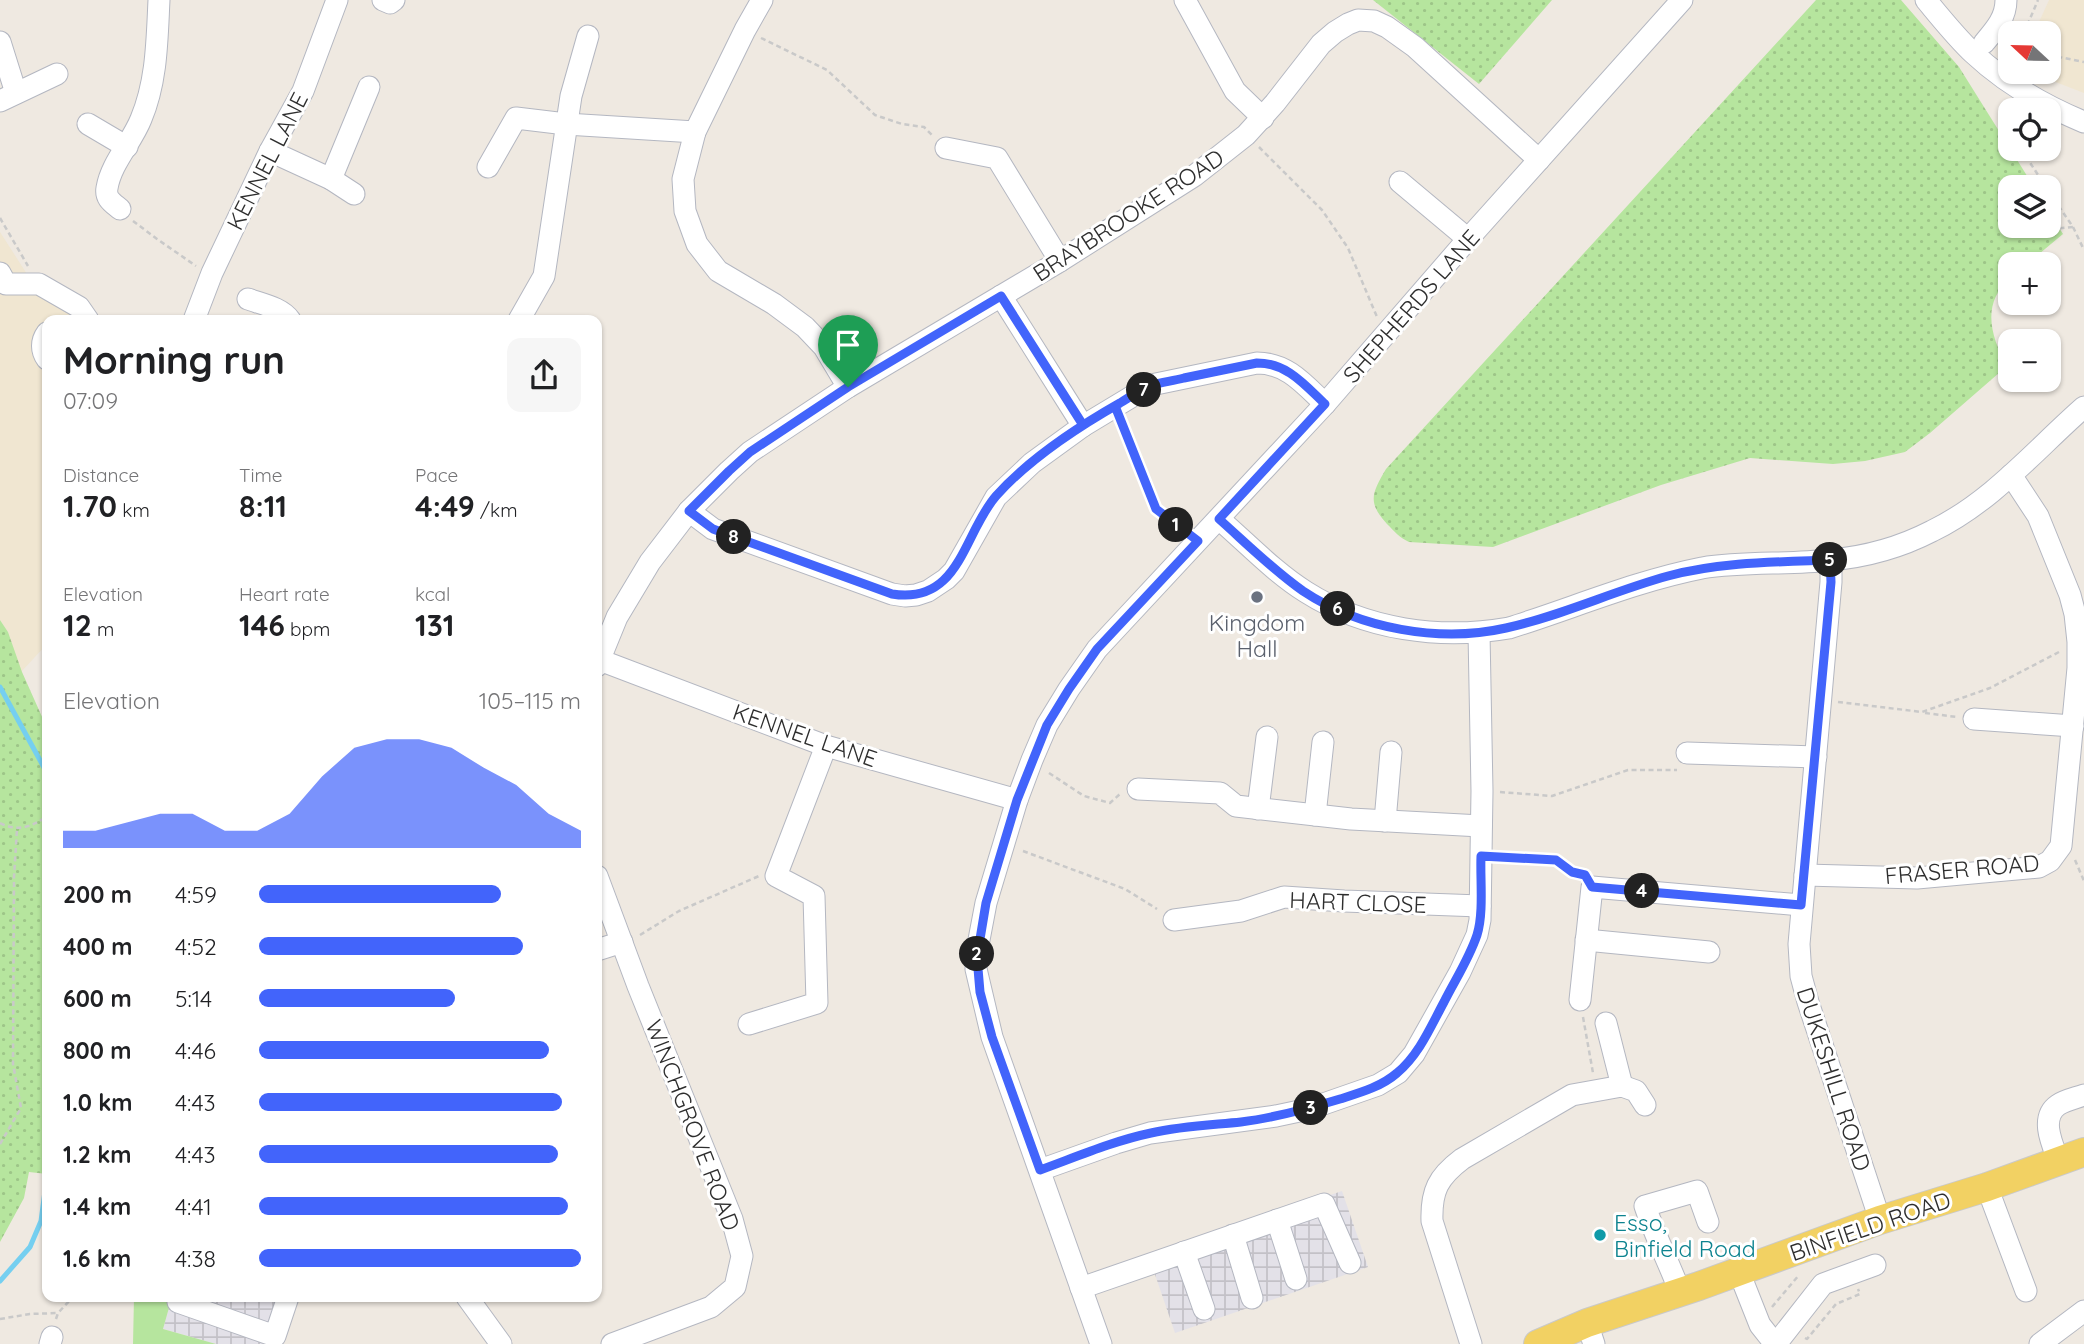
<!DOCTYPE html>
<meta charset="utf-8">
<style>
:root{--surface:#fff;--page:#f6f6f6;--text:#202124;--muted:#757577;--accent:#4264fb}
body{margin:0;font-family:Quicksand,sans-serif;background:var(--page);color:var(--text);height:100vh;display:flex;flex-direction:column;font-size:26px;white-space:nowrap}
*{box-sizing:border-box;margin:0}
p{font-size:23px;color:var(--muted)}
.icon{flex:none;width:38px;height:38px;fill:none;stroke:currentColor;stroke-width:2;stroke-linecap:round;stroke-linejoin:round}
.map{position:relative;flex:1;overflow:hidden}
.details{position:absolute;left:42px;top:315px;width:560px;height:987px;display:flex;flex-direction:column;background:var(--surface);border-radius:14px;box-shadow:0 2px 5px #0004}
.details>*{flex:none}
.needle{width:46px;rotate:292deg}
.controls{position:absolute;left:1998px;top:21px;display:grid;gap:14px}
.controls a{display:grid;place-items:center;width:63px;height:63px;border-radius:14px;background:var(--surface);box-shadow:0 2px 5px #0004;font-size:35px}
.pin{position:absolute;display:grid;place-items:center;width:60px;height:60px;color:#fff;margin:-72px -30px;border-radius:50% 50% 50% 0;rotate:-45deg;box-shadow:0 0 7px #0007}
.pin .icon{rotate:45deg}
.km{position:absolute;width:35px;height:35px;margin:-18px;border-radius:50%;background:#222;color:#fff;font-size:19px;line-height:35px;text-align:center}
.round{display:grid;place-items:center;flex:none;width:74px;height:74px;border-radius:14px;background:var(--page)}
.headline{display:flex;align-items:center;justify-content:space-between;height:119px;padding:0 21px}
h1{font-size:38px;font-weight:700;line-height:52px}
.figures{display:grid;grid-template-columns:repeat(3,1fr);gap:10px;height:119px;padding:7px 21px}
.figures div{display:grid;align-content:center}
.figures b{font-size:30px;font-weight:700}
.figures small{font-size:19px;font-weight:400}
.figures p{font-size:19px}
.chart{height:196px;padding:14px 21px}
.chart p{display:flex;justify-content:space-between}
.chart svg{width:100%;height:126px;margin-top:7px;fill:var(--accent);opacity:.7}
ul{padding:0 21px;list-style:none;font-size:23px}
li{display:grid;grid-template-columns:112px 84px 1fr;align-items:center;height:52px}
li i{height:18px;border-radius:9px;background:var(--accent)}
.map>svg:first-child{display:block}
.industrial{fill:url(#industrial-grid)}
.education{fill:#f0e6d1}
.grass{fill:url(#grass-dots)}
.garden{fill:#b6e59e}
.lines{fill:none;stroke-linecap:round;stroke-linejoin:round}
.stream{stroke:#75cff0;stroke-width:5}
.minor-casing{stroke:#b4b7c1;stroke-width:23}
.major-casing{stroke:#c9c9c9;stroke-width:30}
.path{stroke:#c9c9c9;stroke-width:2.5;stroke-dasharray:5 3.5;stroke-linecap:butt}
.minor{stroke:#fff;stroke-width:21}
.major{stroke:#f2d163;stroke-width:28}
.route-casing{stroke:#fff;stroke-width:14}
.route{stroke:#4264fb;stroke-width:9}
.worship-dot{fill:#6b7280;stroke:#fff;stroke-width:2.5}
.culture-dot{fill:#0f9aa8;stroke:#fff;stroke-width:2.5}
.labels{text-anchor:middle;dominant-baseline:central;stroke-width:6;stroke-linejoin:round;paint-order:stroke}
.street-label{font-size:23px;fill:#2e2e2e;stroke:#fff}
.worship-label{font-size:23px;fill:#5b616d;stroke:#fff}
.culture-label{font-size:23px;fill:#0d838f;stroke:#fff;text-anchor:start}
</style>
<div class="map">
<svg width="2084" height="1344" viewBox="0 0 2084 1344">
<defs>
<pattern id="industrial-grid" width="8" height="8" patternUnits="userSpaceOnUse" patternTransform="scale(1.75)"><rect width="8" height="8" fill="#e3e1e8"/><path d="M0 4h8M4 0v8" fill="none" stroke="#c3c1c7"/></pattern>
<pattern id="grass-dots" width="8" height="8" patternUnits="userSpaceOnUse" patternTransform="scale(1.75)"><rect width="8" height="8" fill="#b6e59e"/><path d="M2 2h.1M6 6h.1" fill="none" stroke="#9dc588" stroke-width="1.8" stroke-linecap="round"/></pattern>
</defs>
<rect width="100%" height="100%" fill="#efe9e1"/>
<g class="industrial">
<path d="M1342,1191L1368,1267L1175,1333L1149,1257Z"/>
<path d="M172,1297H258L290,1307L283,1344H216L163,1329Z"/>
</g>
<g class="education">
<path d="M2049,0H2084V93L2053,81L2042,72H2049V33H2034Z"/>
<path d="M0,232L34,285L69,308L76,320H47V644L21,672L8,632L0,620Z"/>
</g>
<g class="grass">
<path d="M1373,0H1552L1479,84Z"/>
<path d="M1816,0H1901L1959,67L2034,187H2011V226H2049V212L2063,234L2027,264H2011V278C1981,302 1990,336 2007,366L1930,433L1905,452L1865,461L1833,464L1750,458L1661,485L1493,547L1409,542C1400,538 1394,531 1387,524C1367,502 1372,493 1386,469Z"/>
<path d="M0,620L8,632L22,672L47,728V1174L29,1172L24,1198L0,1242Z"/>
</g>
<path class="garden" d="M134,1297H172L163,1329L216,1344H133Z"/>
<g class="lines">
<g class="stream">
<path d="M0,687L47,773"/>
<path d="M0,1281L30,1247L41,1221L47,1176"/>
</g>
<defs>
<g id="minor">
<path d="M383,0L390,3L394,0"/>
<path d="M762,0L745,30L695,132L683,179L685,211L697,244L718,271L774,304L805,327L824,347L848,387"/>
<path d="M1185,0L1235,91L1263,118"/>
<path d="M1926,0C1941,18 1956,37 1973,53C2004,82 2045,106 2084,122"/>
<path d="M0,42L16,93"/>
<path d="M1984,43C1995,30 2006,18 2006,0"/>
<path d="M0,101L57,74"/>
<path d="M88,124L127,147"/>
<path d="M946,148L997,158L1060,261"/>
<path d="M270,151L331,179L354,194"/>
<path d="M488,167L516,118L566,124L695,132"/>
<path d="M331,179L369,87"/>
<path d="M1400,182L1468,239"/>
<path d="M120,209C113,203 105,199 107,188C111,163 132,142 141,119C157,81 157,40 159,0"/>
<path d="M0,273L6,284H39L79,307L88,320"/>
<path d="M1001,296L1083,426"/>
<path d="M248,299C262,304 282,308 290,320"/>
<path d="M194,320L212,273L270,151L303,91L337,0"/>
<path d="M519,320L544,276L571,96L588,36"/>
<path d="M47,333C41,341 41,351 47,359"/>
<path d="M689,511L713,529L892,594L905,596L916,595L928,591L946,579L954,571L996,497L1032,463L1083,426L1151,385L1257,363C1287,363 1304,384 1325,404"/>
<path d="M1219,519C1247,543 1274,572 1306,592C1366,630 1440,640 1509,628C1573,608 1636,581 1702,568C1745,561 1787,565 1830,560C1865,557 1901,547 1932,531C1992,502 2035,450 2084,407"/>
<path d="M1831,560V582L1799,944L1801,976L1808,1002L1880,1220"/>
<path d="M597,659L826,746L1017,800"/>
<path d="M597,666L617,617L650,562L689,511L729,471L750,452L848,387L1060,261L1194,176L1246,135L1275,103L1321,44L1335,32L1348,24L1358,20L1374,21L1387,27L1415,47L1539,160"/>
<path d="M1974,719L2073,726"/>
<path d="M1687,753L1816,757"/>
<path d="M1138,789L1220,793L1236,806L1351,819L1481,826"/>
<path d="M1258,809L1267,737"/>
<path d="M1315,815L1323,742"/>
<path d="M1385,821L1391,752"/>
<path d="M1805,875L1917,878L2039,867L2050,861L2061,846L2078,668V642L2075,614L2070,595L2038,516L2011,475"/>
<path d="M597,876L638,986L732,1219L742,1256L735,1287L711,1307L612,1344"/>
<path d="M1174,920L1241,911L1284,897L1344,901L1480,906"/>
<path d="M1586,940L1709,952"/>
<path d="M597,950L622,942"/>
<path d="M1580,1000L1592,887L1801,905"/>
<path d="M1606,1023L1622,1086"/>
<path d="M749,1024L817,1003L814,896L776,876L826,746"/>
<path d="M2059,1162C2053,1146 2039,1118 2058,1105C2065,1100 2076,1098 2084,1095"/>
<path d="M1040,1170L1116,1143L1150,1133L1276,1116L1309,1109L1378,1085L1398,1073L1414,1054L1460,972L1477,935L1480,920L1482,791L1479,633"/>
<path d="M1987,1187L2026,1291"/>
<path d="M1277,1220L1296,1279"/>
<path d="M1233,1235L1252,1298"/>
<path d="M1184,1252L1204,1309"/>
<path d="M1739,1272L1760,1325L1775,1344"/>
<path d="M1081,1288L1324,1204L1350,1263"/>
<path d="M1680,1292C1669,1263 1655,1236 1645,1206L1697,1191L1708,1222"/>
<path d="M467,1297L501,1344"/>
<path d="M178,1302L275,1336L288,1297"/>
<path d="M1587,1323L1594,1344"/>
<path d="M50,1344L52,1337"/>
<path d="M1101,1344L992,1037L976,969L978,945L986,903L1017,800L1032,760L1047,725L1069,689L1097,649L1325,404L1468,239L1682,0"/>
<path d="M1471,1344L1432,1221C1431,1191 1438,1177 1462,1159L1572,1095L1622,1086L1636,1091L1645,1105"/>
<path d="M1776,1344L1823,1284L1875,1265"/>
<path d="M2040,1344L2084,1311"/>
</g>
<path id="major" d="M1538,1344L1587,1323L1699,1286L1880,1220L1987,1187L2084,1152"/>
</defs>
<use href="#minor" class="minor-casing"/>
<use href="#major" class="major-casing"/>
<g class="path">
<path d="M2024,33L2038,0"/>
<path d="M761,38L827,70L875,115L902,124L924,127L933,136"/>
<path d="M2049,55L2084,62"/>
<path d="M1259,147L1322,210L1348,248L1377,317"/>
<path d="M2021,149L2046,187"/>
<path d="M2049,192L2073,227L2084,250"/>
<path d="M0,218L28,266"/>
<path d="M133,221L157,239L196,266"/>
<path d="M2051,229L2073,227"/>
<path d="M1123,425L1156,509L1181,529"/>
<path d="M1838,702L1922,712L1990,688L2059,652"/>
<path d="M1925,713L1957,717"/>
<path d="M1049,773L1084,796L1110,803L1121,793"/>
<path d="M1500,792L1552,796L1628,770H1677"/>
<path d="M0,823C18,832 29,827 45,818"/>
<path d="M1023,851L1125,889L1157,909"/>
<path d="M1498,857L1557,860L1572,872L1578,873"/>
<path d="M2075,860L2084,881"/>
<path d="M640,935L679,911L759,876"/>
<path d="M1583,1017L1593,1073"/>
<path d="M0,1144L21,1108L13,1064L14,877L17,829"/>
<path d="M1772,1307L1799,1275"/>
<path d="M0,1319L30,1314L58,1313"/>
<path d="M56,1319L58,1313L73,1297"/>
<path d="M1805,1338L1807,1339L1836,1304L1860,1294L1858,1289"/>
</g>
<use href="#minor" class="minor"/>
<use href="#major" class="major"/>
</g>
<g class="lines">
<defs>
<path id="route" d="M848,387L1001,296L1083,425L1115,406L1156,509L1198,541L1097,649L1069,689L1047,725L1017,800L986,903L977,957L980,992L992,1037L1040,1170C1076,1157 1113,1141 1151,1133C1181,1126 1211,1125 1241,1122C1274,1118 1307,1109 1340,1099C1359,1093 1381,1087 1397,1073C1419,1055 1431,1026 1444,1002C1455,980 1469,959 1477,935C1484,913 1480,879 1481,856L1556,860L1572,872L1585,875L1592,887L1801,905L1831,582L1830,560C1776,562 1721,562 1668,576C1613,591 1561,616 1506,628C1440,643 1360,629 1303,591C1273,570 1246,543 1219,519L1325,404C1304,384 1287,363 1257,363C1232,368 1208,373 1184,378C1173,381 1162,382 1152,385C1141,389 1130,397 1120,403C1076,428 1030,458 996,496C963,534 960,605 892,594L713,529L689,511L729,471L750,452L848,387"/>
</defs>
<use href="#route" class="route-casing"/>
<use href="#route" class="route"/>
</g>
<circle class="worship-dot" cx="1257" cy="597" r="7"/>
<circle class="culture-dot" cx="1600" cy="1235" r="7"/>
<g class="labels">
<g class="street-label">
<text transform="translate(267 161) rotate(-63)">KENNEL LANE</text>
<text transform="translate(1128 215) rotate(-33)">BRAYBROOKE ROAD</text>
<text transform="translate(1411 306) rotate(-49)">SHEPHERDS LANE</text>
<text transform="translate(805 735) rotate(19)">KENNEL LANE</text>
<text transform="translate(1962 869) rotate(-5)">FRASER ROAD</text>
<text transform="translate(1358 902) rotate(2)">HART CLOSE</text>
<text transform="translate(1834 1079) rotate(72)">DUKESHILL ROAD</text>
<text transform="translate(693 1125) rotate(69)">WINCHGROVE ROAD</text>
<text transform="translate(1870 1226) rotate(-19)">BINFIELD ROAD</text>
</g>
<g class="worship-label">
<text x="1257" y="622">Kingdom<tspan x="1257" dy="26">Hall</tspan></text>
</g>
<g class="culture-label">
<text x="1614" y="1222">Esso,<tspan x="1614" dy="26">Binfield Road</tspan></text>
</g>
</g>
</svg>
<div class="controls">
<a><svg class="needle" viewBox="-14 -14 28 28"><path d="M0-13l5 13h-10z" fill="#e53935"/><path d="M0 13l5-13h-10z" fill="#757577"/></svg></a>
<a><svg class="icon" aria-label="locate" viewBox="0 0 24 24"><circle cx="12" cy="12" r="6"/><path d="M12 2v4M12 18v4M2 12h4M18 12h4"/></svg></a>
<a><svg class="icon" aria-label="layers" viewBox="0 0 24 24"><path d="M12 4l9 5-9 5-9-5zM3 14l9 5 9-5"/></svg></a>
<a>+</a>
<a>−</a>
</div>
<div class="pin" style="left:848px;top:387px;background:#1e9e55"><svg class="icon" aria-label="arrive" viewBox="0 0 24 24"><path d="M6 21V4h12l-3 4 3 4H6"/></svg></div>
<b class="km" style="left:1176px;top:525px">1</b>
<b class="km" style="left:977px;top:954px">2</b>
<b class="km" style="left:1311px;top:1108px">3</b>
<b class="km" style="left:1642px;top:891px">4</b>
<b class="km" style="left:1830px;top:560px">5</b>
<b class="km" style="left:1338px;top:609px">6</b>
<b class="km" style="left:1144px;top:390px">7</b>
<b class="km" style="left:734px;top:537px">8</b>
<section class="details">
<div class="headline"><div><h1>Morning run</h1><p>07:09</p></div><a class="round"><svg class="icon" aria-label="share" viewBox="0 0 24 24"><path d="M12 15V3M7 8l5-5 5 5M5 13v7h14v-7"/></svg></a></div>
<div class="figures">
<div><p>Distance</p><b>1.70<small> km</small></b></div>
<div><p>Time</p><b>8:11</b></div>
<div><p>Pace</p><b>4:49<small> /km</small></b></div>
</div>
<div class="figures">
<div><p>Elevation</p><b>12<small> m</small></b></div>
<div><p>Heart rate</p><b>146<small> bpm</small></b></div>
<div><p>kcal</p><b>131</b></div>
</div>
<div class="chart"><p><span>Elevation</span>105–115 m</p>
<svg viewBox="0 0 160 44" preserveAspectRatio="none"><path d="M0 44V38L10 38L20 35L30 32L40 32L50 38L60 38L70 32L80 19L90 9L100 6L110 6L120 9L130 16L140 22L150 32L160 38V44z"/></svg>
</div>
<ul>
<li><b>200 m</b>4:59<i style="width:75%"></i></li>
<li><b>400 m</b>4:52<i style="width:82%"></i></li>
<li><b>600 m</b>5:14<i style="width:61%"></i></li>
<li><b>800 m</b>4:46<i style="width:90%"></i></li>
<li><b>1.0 km</b>4:43<i style="width:94%"></i></li>
<li><b>1.2 km</b>4:43<i style="width:93%"></i></li>
<li><b>1.4 km</b>4:41<i style="width:96%"></i></li>
<li><b>1.6 km</b>4:38<i style="width:100%"></i></li>
</ul>
</section>
</div>
